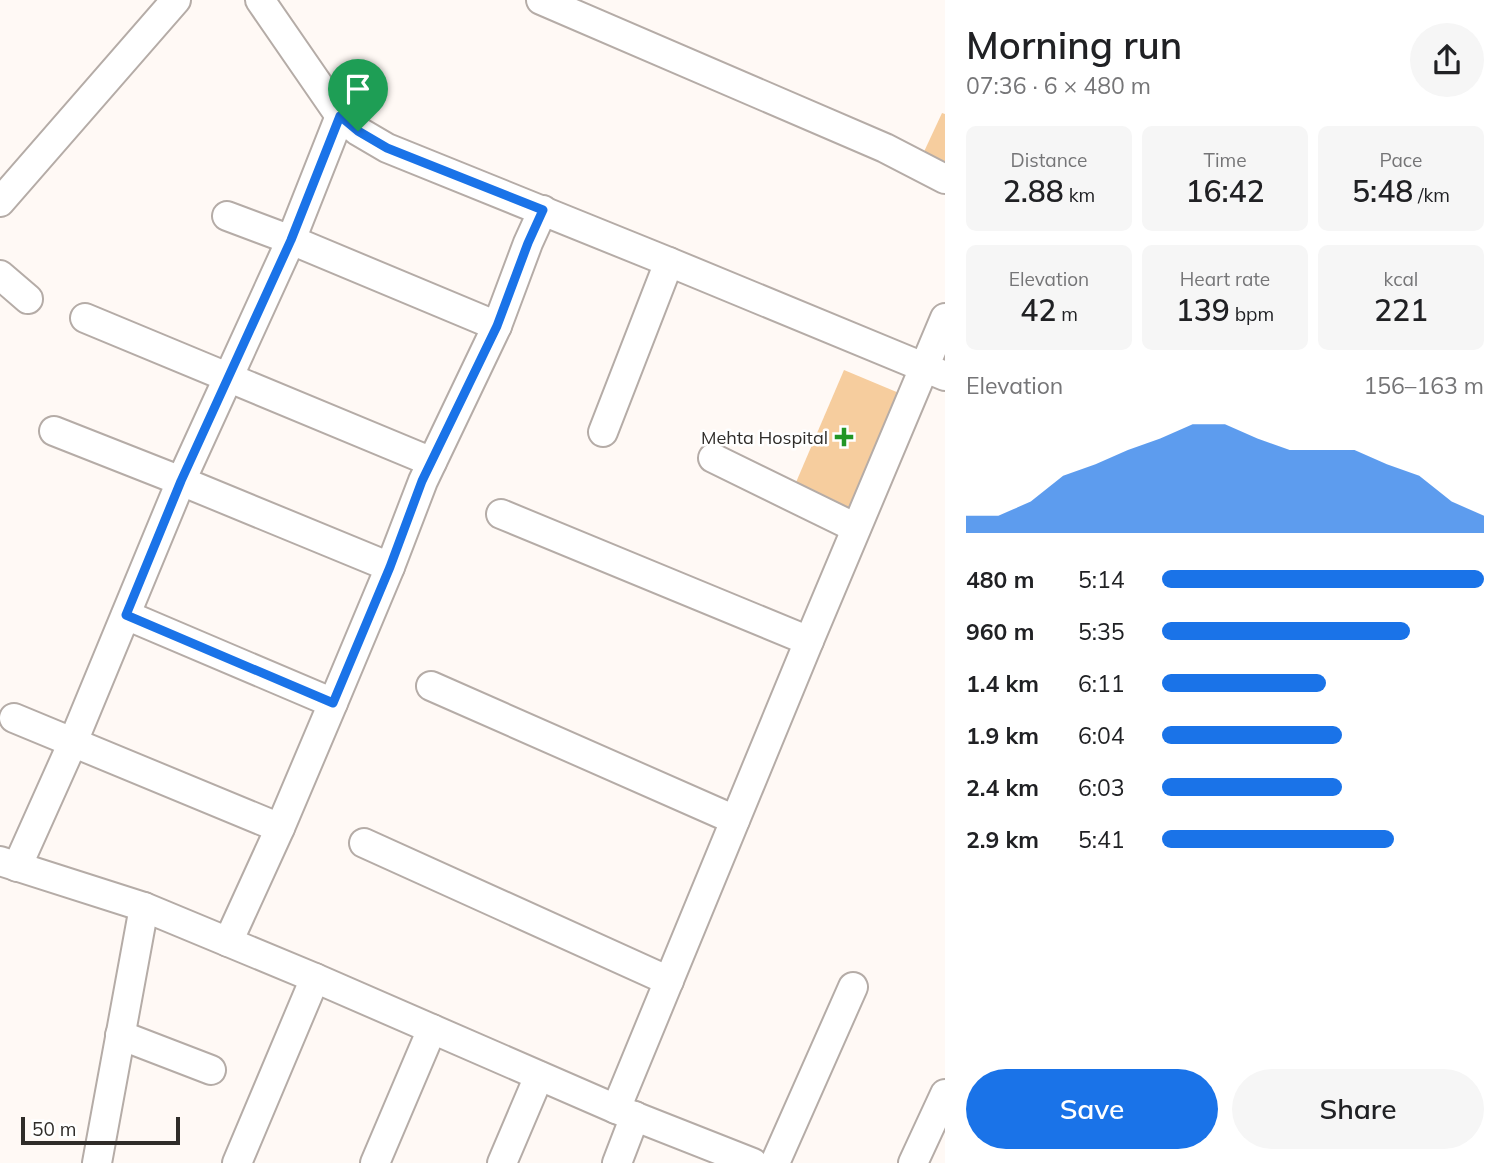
<!DOCTYPE html>
<meta charset="utf-8">
<style>
:root{--surface:#fff;--page:#f6f6f6;--text:#202124;--muted:#757577;--accent:#1a73e8}
body{margin:0;font-family:Mulish,sans-serif;background:var(--page);color:var(--text);height:100vh;display:flex;flex-direction:column;font-size:26px;white-space:nowrap}
*{box-sizing:border-box;margin:0}
p{font-size:23px;color:var(--muted)}
.icon{flex:none;width:38px;height:38px;fill:none;stroke:currentColor;stroke-width:2;stroke-linecap:round;stroke-linejoin:round}
.map{position:relative;flex:1;overflow:hidden}
.sheet{display:flex;flex-direction:column;background:var(--surface);width:560px}
.sheet>*{flex:none}
.scale{position:absolute;left:21px;bottom:18px;width:159px;box-sizing:border-box;padding-left:7px;border:4px solid #2f2c29;border-top:0;font-size:19px;line-height:24px;white-space:nowrap;color:#2f2c29;-webkit-text-stroke:5px #fff;paint-order:stroke}
.pin{position:absolute;display:grid;place-items:center;width:60px;height:60px;color:#fff;margin:-72px -30px;border-radius:50% 50% 50% 0;rotate:-45deg;box-shadow:0 0 7px #0007}
.pin .icon{rotate:45deg}
.round{display:grid;place-items:center;flex:none;width:74px;height:74px;border-radius:37px;background:var(--page)}
.headline{display:flex;align-items:center;justify-content:space-between;height:119px;padding:0 21px}
h1{font-size:38px;font-weight:600;line-height:52px}
.metrics{display:grid;grid-template-columns:repeat(3,1fr);gap:10px;height:119px;padding:7px 21px}
.metrics div{display:grid;align-content:center;border-radius:10px;background:var(--page);text-align:center}
.metrics b{font-size:30px;font-weight:600}
.metrics small{font-size:19px;font-weight:400}
.metrics p{font-size:19px}
.chart{height:196px;padding:14px 21px}
.chart p{display:flex;justify-content:space-between}
.chart svg{width:100%;height:126px;margin-top:7px;fill:var(--accent);opacity:.7}
.button{display:flex;gap:14px;margin-top:auto;padding:14px 21px}
.button a{flex:1;height:80px;border-radius:42px;background:var(--accent);color:#fff;font-size:28px;font-weight:600;line-height:80px;text-align:center}
.button a+a{background:var(--page);color:var(--text)}
ul{padding:0 21px;list-style:none;font-size:23px}
li{display:grid;grid-template-columns:112px 84px 1fr;align-items:center;height:52px}
li i{height:18px;border-radius:9px;background:var(--accent)}
main{display:flex;flex:1;min-height:0}
.map>svg:first-child{display:block}
.building{fill:#f6cd9e}
.lines{fill:none;stroke-linecap:round;stroke-linejoin:round}
.minor-casing{stroke:#b5aca7;stroke-width:32}
.minor{stroke:#fff;stroke-width:28}
.route-casing{stroke:#fff;stroke-width:14}
.route{stroke:#1a73e8;stroke-width:9}
.poi-dot{fill:#229625;stroke:#fff;stroke-width:2.5}
.labels{text-anchor:middle;dominant-baseline:central;stroke-width:5;stroke-linejoin:round;paint-order:stroke}
.poi-label{font-size:18px;fill:#2f2c29;stroke:#fff;text-anchor:end}
</style>
<main>
<div class="map">
<svg width="945" height="1163" viewBox="0 0 945 1163">
<rect width="100%" height="100%" fill="#fff9f5"/>
<g class="building">
<path d="M942,113L945,114V166L922,156Z"/>
<path d="M844,370L899,393L849,511L794,487Z"/>
</g>
<g class="lines">
<defs>
<g id="minor">
<path d="M260,0L340,116L358,131L387,148L669,262L945,376"/>
<path d="M541,0L885,148L945,179"/>
<path d="M0,202L176,0"/>
<path d="M227,216L291,240L497,326"/>
<path d="M0,275L28,299"/>
<path d="M85,318L432,462"/>
<path d="M54,431L181,481L390,567"/>
<path d="M603,432L669,262"/>
<path d="M713,458L856,528"/>
<path d="M501,514L809,641"/>
<path d="M126,615L333,703"/>
<path d="M431,686L735,820"/>
<path d="M14,718L280,828"/>
<path d="M364,843L669,981"/>
<path d="M0,861L144,907L315,978L616,1109L753,1163"/>
<path d="M17,867L73,742L181,481L291,240L340,116"/>
<path d="M228,942L280,828L333,703L390,567L423,481L497,326L528,243L543,210"/>
<path d="M120,1035L211,1070"/>
<path d="M616,1109L809,641L945,318"/>
<path d="M97,1163L144,907"/>
<path d="M237,1163L315,978"/>
<path d="M375,1163L432,1029"/>
<path d="M502,1163L539,1076"/>
<path d="M617,1163L635,1116"/>
<path d="M775,1163L853,987"/>
<path d="M913,1163L945,1094"/>
</g>
</defs>
<use href="#minor" class="minor-casing"/>
<use href="#minor" class="minor"/>
</g>
<g class="lines">
<defs>
<path id="route" d="M340,116L358,131L387,148L543,210L528,243L497,326L422,481L390,567L333,703L126,615L181,481L291,240Z"/>
</defs>
<use href="#route" class="route-casing"/>
<use href="#route" class="route"/>
</g>
<path class="poi-dot" d="M840.5 426.5h7v7h7v7h-7v7h-7v-7h-7v-7h7z"/>
<g class="labels">
<g class="poi-label">
<text x="828" y="437">Mehta Hospital</text>
</g>
</g>
</svg>
<div class="scale">50 m</div>
<div class="pin" style="left:358px;top:131px;background:#1e9e55"><svg class="icon" aria-label="arrive" viewBox="0 0 24 24"><path d="M6 21V4h12l-3 4 3 4H6"/></svg></div>
</div>
<section class="sheet">
<div class="headline"><div><h1>Morning run</h1><p>07:36 · 6 × 480 m</p></div><a class="round"><svg class="icon" aria-label="share" viewBox="0 0 24 24"><path d="M12 15V3M7 8l5-5 5 5M5 13v7h14v-7"/></svg></a></div>
<div class="metrics">
<div><p>Distance</p><b>2.88<small> km</small></b></div>
<div><p>Time</p><b>16:42</b></div>
<div><p>Pace</p><b>5:48<small> /km</small></b></div>
</div>
<div class="metrics">
<div><p>Elevation</p><b>42<small> m</small></b></div>
<div><p>Heart rate</p><b>139<small> bpm</small></b></div>
<div><p>kcal</p><b>221</b></div>
</div>
<div class="chart"><p><span>Elevation</span>156–163 m</p>
<svg viewBox="0 0 160 44" preserveAspectRatio="none"><path d="M0 44V38L10 38L20 33L30 24L40 20L50 15L60 11L70 6L80 6L90 11L100 15L110 15L120 15L130 20L140 24L150 33L160 38V44z"/></svg>
</div>
<ul>
<li><b>480 m</b>5:14<i style="width:100%"></i></li>
<li><b>960 m</b>5:35<i style="width:77%"></i></li>
<li><b>1.4 km</b>6:11<i style="width:51%"></i></li>
<li><b>1.9 km</b>6:04<i style="width:56%"></i></li>
<li><b>2.4 km</b>6:03<i style="width:56%"></i></li>
<li><b>2.9 km</b>5:41<i style="width:72%"></i></li>
</ul>
<div class="button"><a>Save</a><a>Share</a></div>
</section>
</main>
